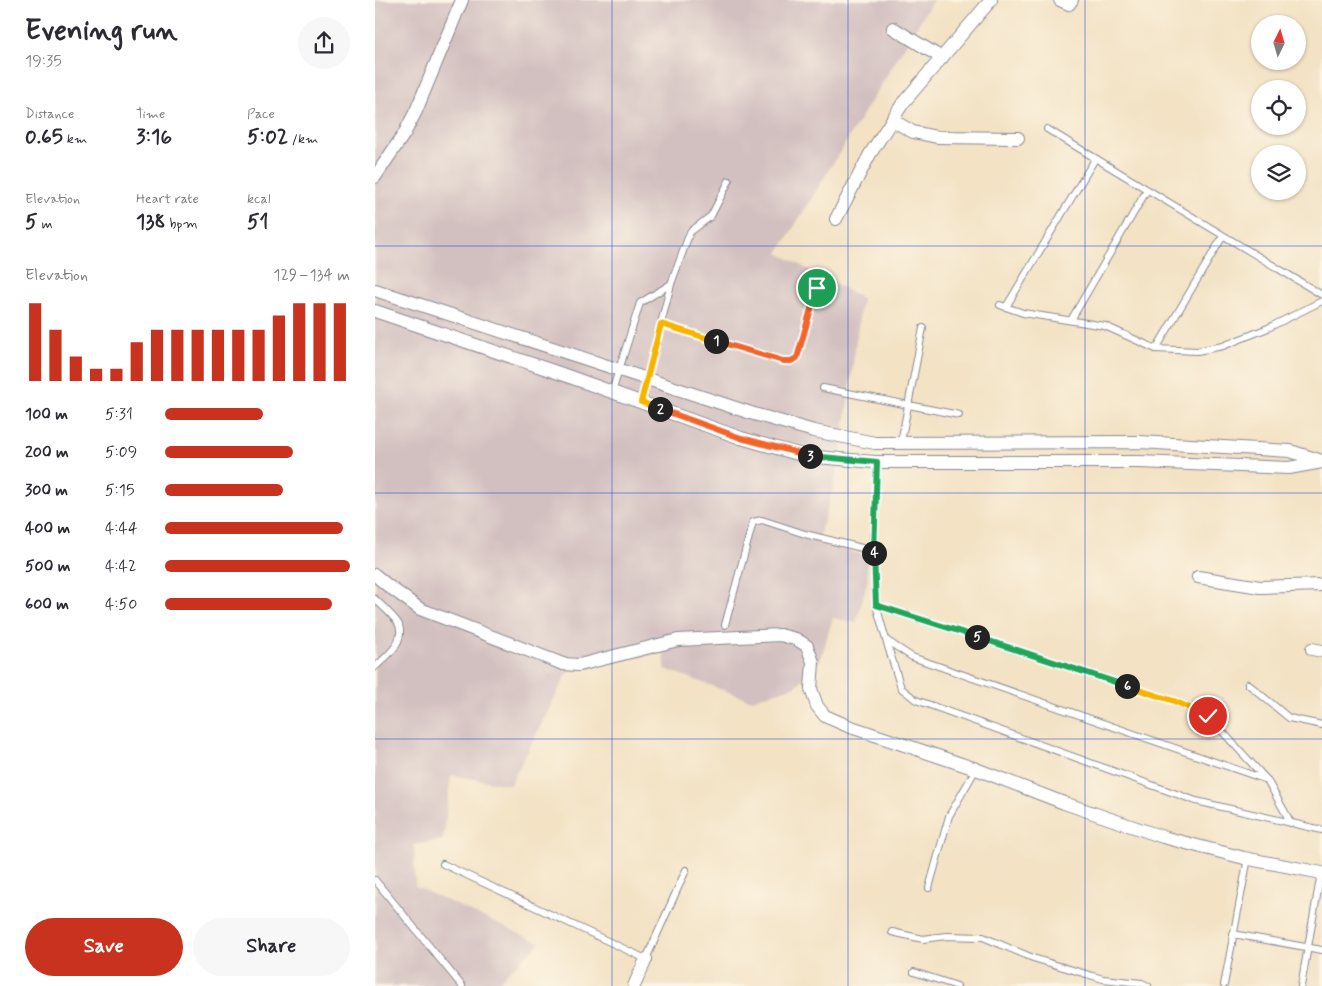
<!DOCTYPE html>
<meta charset="utf-8">
<style>
:root{--surface:#fff;--page:#f7f7f7;--text:#2b2b33;--muted:#7c7c81;--accent:#c8321e}
body{margin:0;font-family:Mynerve,sans-serif;background:var(--page);color:var(--text);height:100vh;display:flex;flex-direction:column;font-size:19px;white-space:nowrap}
*{box-sizing:border-box;margin:0}
p{font-size:16px;color:var(--muted)}
.icon{flex:none;width:28px;height:28px;fill:none;stroke:currentColor;stroke-width:2;stroke-linecap:round;stroke-linejoin:round}
.map{position:relative;flex:1;overflow:hidden}
.sheet{display:flex;flex-direction:column;background:var(--surface);width:375px}
.sheet>*{flex:none}
.needle{width:32px;rotate:5deg}
.fabs{position:absolute;left:876px;top:15px;display:grid;gap:10px}
.fabs a{display:grid;place-items:center;width:55px;height:55px;border-radius:50%;background:var(--surface);box-shadow:0 1px 4px #0004;font-size:25px}
.pin{position:absolute;display:grid;place-items:center;width:42px;height:42px;color:#fff;margin:-21px;border:2px solid #fff;border-radius:50%;box-shadow:0 1px 5px #0007}
.km{position:absolute;width:25px;height:25px;margin:-12px;border-radius:50%;background:#222;color:#fff;font-size:14px;line-height:25px;text-align:center}
.round{display:grid;place-items:center;flex:none;width:52px;height:52px;border-radius:26px;background:var(--page)}
.head{display:flex;align-items:center;justify-content:space-between;height:85px;padding:0 25px}
h1{font-size:28px;font-weight:700;line-height:38px}
.figures{display:grid;grid-template-columns:repeat(3,1fr);gap:8px;height:85px;padding:5px 25px}
.figures div{display:grid;align-content:center}
.figures b{font-size:21px;font-weight:700}
.figures small{font-size:14px;font-weight:400}
.figures p{font-size:14px}
.chart{height:140px;padding:10px 25px}
.chart p{display:flex;justify-content:space-between}
.chart svg{width:100%;height:90px;margin-top:5px;stroke:var(--accent);stroke-width:6}
.primary-button{display:flex;gap:10px;margin-top:auto;padding:10px 25px}
.primary-button a{flex:1;height:58px;border-radius:30px;background:var(--accent);color:#fff;font-size:20px;font-weight:700;line-height:58px;text-align:center}
.primary-button a+a{background:var(--page);color:var(--text)}
ul{padding:0 25px;list-style:none;font-size:16px}
li{display:grid;grid-template-columns:80px 60px 1fr;align-items:center;height:38px}
li i{height:12px;border-radius:6px;background:var(--accent)}
main{display:flex;flex:1;min-height:0}
.map>svg:first-child{display:block}
.industrial{fill:#d2bfc0}
.lines{fill:none;stroke-linecap:round;stroke-linejoin:round}
.service-casing{stroke:#878891;stroke-width:8}
.minor-casing{stroke:#878891;stroke-width:14}
.service{stroke:#fff;stroke-width:6}
.minor{stroke:#fff;stroke-width:12}
.split-1-casing{stroke:#fff;stroke-width:10}
.split-2-casing{stroke:#fff;stroke-width:10}
.split-3-casing{stroke:#fff;stroke-width:10}
.split-4-casing{stroke:#fff;stroke-width:10}
.split-5-casing{stroke:#fff;stroke-width:10}
.split-6-casing{stroke:#fff;stroke-width:10}
.split-7-casing{stroke:#fff;stroke-width:10}
.split-1{stroke:#f0652b;stroke-width:6}
.split-2{stroke:#f5b400;stroke-width:6}
.split-3{stroke:#f0652b;stroke-width:6}
.split-4{stroke:#22a559;stroke-width:6}
.split-5{stroke:#22a559;stroke-width:6}
.split-6{stroke:#22a559;stroke-width:6}
.split-7{stroke:#f5b400;stroke-width:6}
.grid{fill:none;stroke:#1d4ed8;stroke-width:1;stroke-opacity:0.55}
</style>
<main>
<section class="sheet">
<div class="head"><div><h1>Evening run</h1><p>19:35</p></div><a class="round"><svg class="icon" aria-label="share" viewBox="0 0 24 24"><path d="M12 15V3M7 8l5-5 5 5M5 13v7h14v-7"/></svg></a></div>
<div class="figures">
<div><p>Distance</p><b>0.65<small> km</small></b></div>
<div><p>Time</p><b>3:16</b></div>
<div><p>Pace</p><b>5:02<small> /km</small></b></div>
</div>
<div class="figures">
<div><p>Elevation</p><b>5<small> m</small></b></div>
<div><p>Heart rate</p><b>138<small> bpm</small></b></div>
<div><p>kcal</p><b>51</b></div>
</div>
<div class="chart"><p><span>Elevation</span>129–134 m</p>
<svg viewBox="0 0 160 44" preserveAspectRatio="none"><path d="M5 44V6M15 44V19M25 44V32M35 44V38M45 44V38M55 44V25M65 44V19M75 44V19M85 44V19M95 44V19M105 44V19M115 44V19M125 44V12M135 44V6M145 44V6M155 44V6"/></svg>
</div>
<ul>
<li><b>100 m</b>5:31<i style="width:53%"></i></li>
<li><b>200 m</b>5:09<i style="width:69%"></i></li>
<li><b>300 m</b>5:15<i style="width:64%"></i></li>
<li><b>400 m</b>4:44<i style="width:96%"></i></li>
<li><b>500 m</b>4:42<i style="width:100%"></i></li>
<li><b>600 m</b>4:50<i style="width:90%"></i></li>
</ul>
<div class="primary-button"><a>Save</a><a>Share</a></div>
</section>
<div class="map">
<svg width="947" height="986" viewBox="0 0 947 986">
<rect width="100%" height="100%" fill="#fcf5e5"/>
<filter id="ink" filterUnits="userSpaceOnUse"><feTurbulence type="fractalNoise" baseFrequency=".02" numOctaves="2"/><feDisplacementMap in="SourceGraphic" scale="10" xChannelSelector="R" yChannelSelector="G"/><feConvolveMatrix kernelMatrix="1 2 1 2 8 2 1 2 1" color-interpolation-filters="sRGB"/></filter>
<filter id="wash" filterUnits="userSpaceOnUse"><feTurbulence type="fractalNoise" baseFrequency=".0096" numOctaves="4" result="noise"/><feDisplacementMap in="SourceGraphic" scale="20" xChannelSelector="R" yChannelSelector="G"/><feGaussianBlur stdDeviation="1.12" result="paint"/><feColorMatrix in="noise" values="0 0 0 0 0 0 0 0 0 0 0 0 0 0 0 0 0 1.4 0 .05"/><feComposite in="paint" operator="in"/></filter>
<g filter="url(#wash)">
<rect width="100%" height="100%" fill="#f3e2c4"/>
<path class="industrial" d="M0,0H558L403,253L487,298L464,466L443,541L491,556L493,579L481,623L458,618L445,661L421,686L376,700L290,669L289,652L193,672L135,785L76,775L68,840L39,845L40,886L165,943L118,986H0Z"/>
</g>
<g filter="url(#ink)">
<g class="lines">
<defs>
<g id="service">
<path d="M672,129L947,295"/>
<path d="M625,305L648,313L730,326L781,349L822,351L848,346L893,328L947,301"/>
<path d="M631,307L720,159"/>
<path d="M696,320L772,190"/>
<path d="M286,324L408,361H416L422,358L442,288"/>
<path d="M781,349L848,236"/>
<path d="M448,388L584,415"/>
<path d="M237,392L265,303L296,284"/>
<path d="M266,402L296,284L315,232L336,216L354,181"/>
<path d="M526,442L548,328"/>
<path d="M502,462L499,551L501,605L511,640L537,657L892,780"/>
<path d="M0,599C6,605 21,618 24,625C30,643 11,657 0,667"/>
<path d="M501,605L799,701L833,716L892,780L916,823"/>
<path d="M350,625L378,522L387,520L430,534L499,551"/>
<path d="M511,640L526,688L541,700L821,801L947,830"/>
<path d="M873,684L914,718L947,725"/>
<path d="M68,864L271,959L311,870"/>
<path d="M0,880L87,986"/>
<path d="M554,888L574,816L601,769"/>
<path d="M517,932L548,939L571,936L608,937L658,958L711,974L728,979L767,983L773,986"/>
<path d="M858,934L947,950"/>
<path d="M539,972L582,986"/>
<path d="M849,985L873,858"/>
<path d="M926,986L946,873"/>
</g>
<g id="minor">
<path d="M685,0L694,4L697,0"/>
<path d="M518,28L567,58"/>
<path d="M517,120L538,132L562,137L643,138"/>
<path d="M0,177L29,134L41,111L87,0"/>
<path d="M461,219L495,154L528,103L616,0"/>
<path d="M0,290L379,414L439,431L500,443L765,442L915,451L947,461"/>
<path d="M0,311L181,372L366,438L430,456L499,462H764L914,468L947,462"/>
<path d="M0,575L12,585L45,609L188,664L204,665L303,640L405,635L421,639L432,646L438,662L436,689L442,706L450,716L473,726L601,769L689,803L788,837L869,858L947,873"/>
<path d="M823,577L885,587L947,585"/>
<path d="M937,649L947,651"/>
<path d="M259,986L271,959"/>
</g>
</defs>
<use href="#service" class="service-casing"/>
<use href="#minor" class="minor-casing"/>
<use href="#service" class="service"/>
<use href="#minor" class="minor"/>
</g>
</g>
<g class="lines" filter="url(#ink)">
<defs>
<path id="split-1" d="M341,341L408,361H416L422,358L442,288"/>
<path id="split-2" d="M285,409L266,402L286,324L341,341"/>
<path id="split-3" d="M285,409L366,438L435,456"/>
<path id="split-4" d="M435,456L502,462L499,553"/>
<path id="split-5" d="M499,553L501,605L602,637"/>
<path id="split-6" d="M602,637L752,686"/>
<path id="split-7" d="M752,686L799,701L833,716"/>
</defs>
<use href="#split-1" class="split-1-casing"/>
<use href="#split-2" class="split-2-casing"/>
<use href="#split-3" class="split-3-casing"/>
<use href="#split-4" class="split-4-casing"/>
<use href="#split-5" class="split-5-casing"/>
<use href="#split-6" class="split-6-casing"/>
<use href="#split-7" class="split-7-casing"/>
<use href="#split-1" class="split-1"/>
<use href="#split-2" class="split-2"/>
<use href="#split-3" class="split-3"/>
<use href="#split-4" class="split-4"/>
<use href="#split-5" class="split-5"/>
<use href="#split-6" class="split-6"/>
<use href="#split-7" class="split-7"/>
</g>
<path class="grid" d="M237,0V986M473,0V986M710,0V986M0,246H947M0,493H947M0,739H947"/>
</svg>
<div class="fabs">
<a><svg class="needle" viewBox="-14 -14 28 28"><path d="M0-13l5 13h-10z" fill="#e53935"/><path d="M0 13l5-13h-10z" fill="#7c7c81"/></svg></a>
<a><svg class="icon" aria-label="locate" viewBox="0 0 24 24"><circle cx="12" cy="12" r="6"/><path d="M12 2v4M12 18v4M2 12h4M18 12h4"/></svg></a>
<a><svg class="icon" aria-label="layers" viewBox="0 0 24 24"><path d="M12 4l9 5-9 5-9-5zM3 14l9 5 9-5"/></svg></a>
</div>
<div class="pin" style="left:442px;top:288px;background:#1e9e55"><svg class="icon" aria-label="arrive" viewBox="0 0 24 24"><path d="M6 21V4h12l-3 4 3 4H6"/></svg></div>
<div class="pin" style="left:833px;top:716px;background:#d93025"><svg class="icon" aria-label="check" viewBox="0 0 24 24"><path d="M5 12l5 5 9-10"/></svg></div>
<b class="km" style="left:341px;top:341px">1</b>
<b class="km" style="left:285px;top:409px">2</b>
<b class="km" style="left:435px;top:456px">3</b>
<b class="km" style="left:499px;top:553px">4</b>
<b class="km" style="left:602px;top:637px">5</b>
<b class="km" style="left:752px;top:686px">6</b>
</div>
</main>
